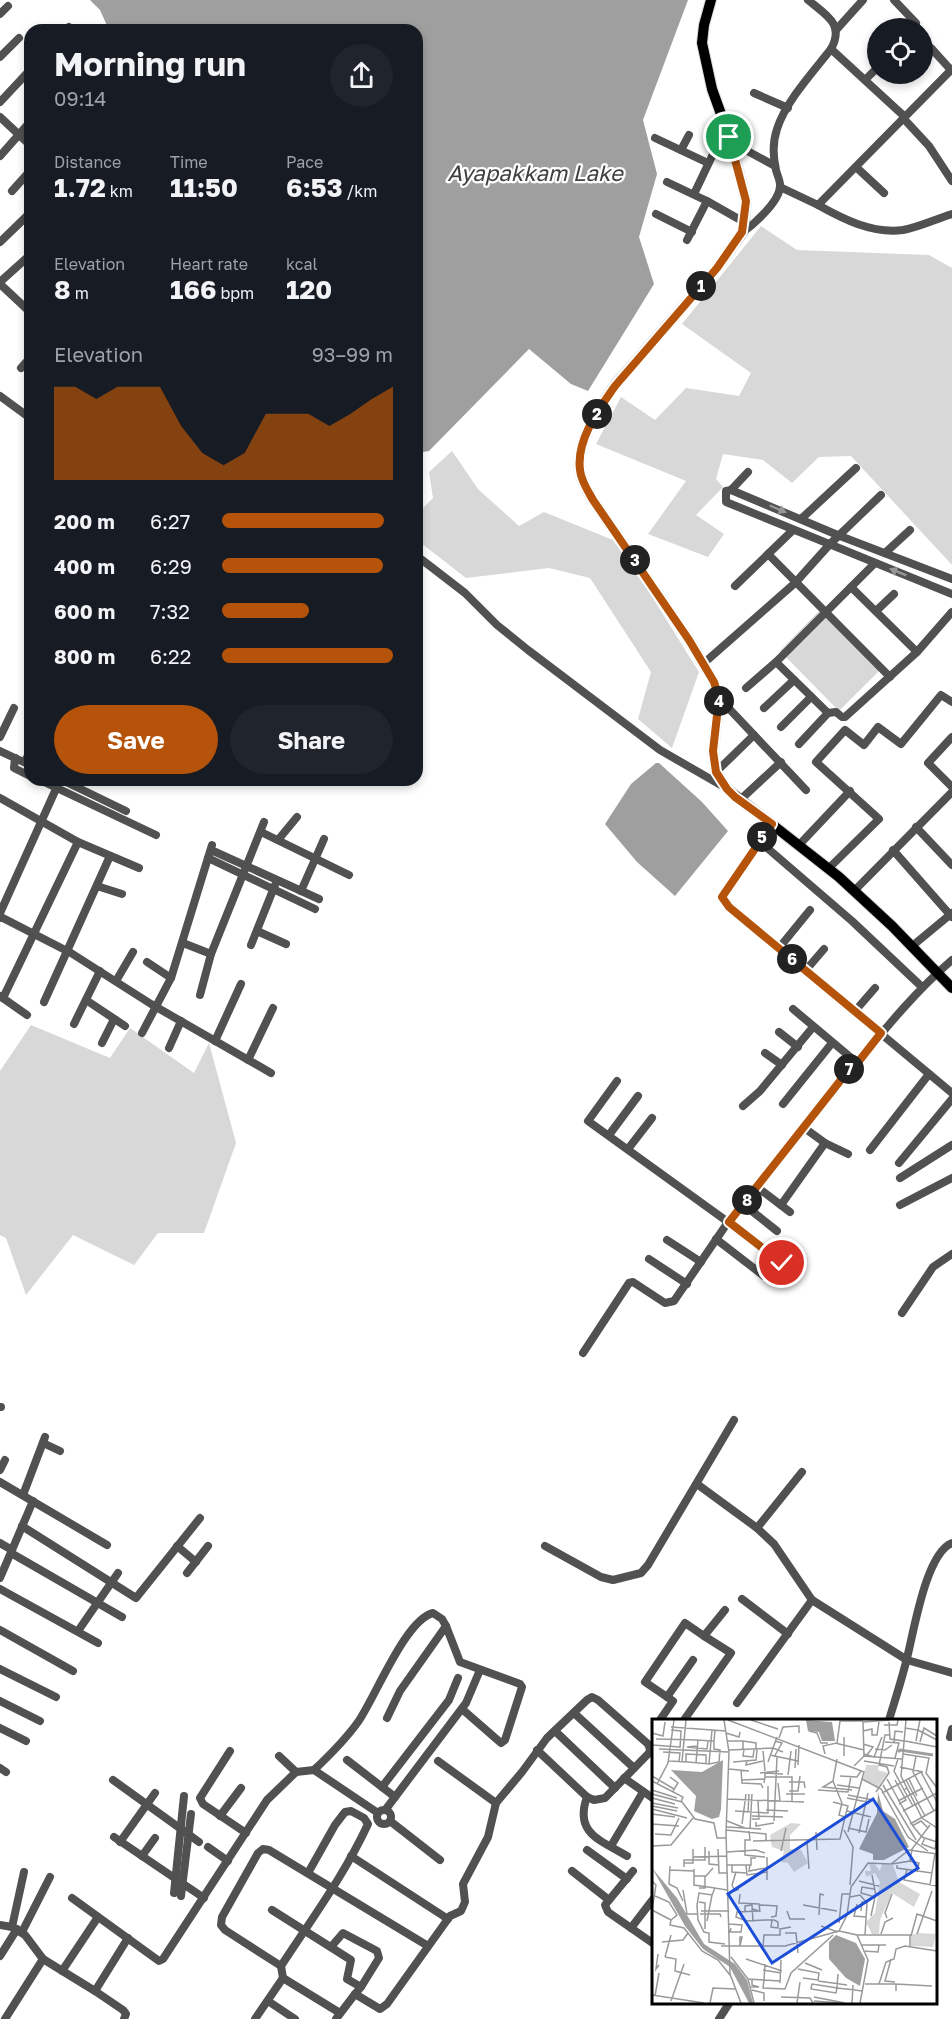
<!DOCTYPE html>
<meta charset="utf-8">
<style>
:root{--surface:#171b24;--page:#20242c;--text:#f1f3f6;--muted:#9ea1a6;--accent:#b45309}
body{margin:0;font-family:"Golos Text",sans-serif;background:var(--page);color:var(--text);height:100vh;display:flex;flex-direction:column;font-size:22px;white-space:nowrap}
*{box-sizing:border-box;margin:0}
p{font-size:20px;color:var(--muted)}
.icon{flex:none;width:33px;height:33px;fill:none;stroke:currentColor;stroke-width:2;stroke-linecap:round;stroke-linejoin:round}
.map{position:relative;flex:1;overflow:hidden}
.side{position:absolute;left:24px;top:24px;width:399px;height:762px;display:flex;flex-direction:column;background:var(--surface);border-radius:18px;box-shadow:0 3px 9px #0003}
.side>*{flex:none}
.controls{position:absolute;left:867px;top:18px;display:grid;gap:12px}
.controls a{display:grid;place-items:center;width:66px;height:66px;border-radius:50%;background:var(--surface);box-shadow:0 3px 9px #0003;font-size:30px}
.pin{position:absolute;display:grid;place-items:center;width:51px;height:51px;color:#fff;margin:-26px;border:3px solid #fff;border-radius:50%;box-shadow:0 2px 6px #0007}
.km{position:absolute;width:30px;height:30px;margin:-15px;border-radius:50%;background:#222;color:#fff;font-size:16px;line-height:30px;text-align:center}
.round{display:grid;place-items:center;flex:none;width:63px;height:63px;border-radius:32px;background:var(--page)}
.overview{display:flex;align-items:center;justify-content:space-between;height:102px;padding:0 30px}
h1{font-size:33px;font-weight:700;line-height:45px}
.metrics{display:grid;grid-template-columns:repeat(3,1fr);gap:9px;height:102px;padding:6px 30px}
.metrics div{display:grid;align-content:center}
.metrics b{font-size:26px;font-weight:700}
.metrics small{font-size:16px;font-weight:400}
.metrics p{font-size:16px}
.chart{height:168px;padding:12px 30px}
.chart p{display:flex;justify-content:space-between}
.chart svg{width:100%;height:108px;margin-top:6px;fill:var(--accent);opacity:.7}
.action{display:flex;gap:12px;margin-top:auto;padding:12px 30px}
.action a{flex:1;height:69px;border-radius:36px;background:var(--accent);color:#fff;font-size:24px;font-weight:700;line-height:69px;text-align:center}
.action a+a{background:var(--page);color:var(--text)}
ul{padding:0 30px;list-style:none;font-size:20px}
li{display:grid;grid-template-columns:96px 72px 1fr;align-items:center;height:45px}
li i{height:15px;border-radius:8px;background:var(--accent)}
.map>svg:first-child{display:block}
.green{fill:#d8d8d8}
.water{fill:#9f9f9f}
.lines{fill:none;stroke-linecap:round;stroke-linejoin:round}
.major-casing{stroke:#dbdbdb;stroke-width:12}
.minor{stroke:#515151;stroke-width:8}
.major{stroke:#000;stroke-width:10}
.oneway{fill:#979797}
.route-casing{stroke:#fff;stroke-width:12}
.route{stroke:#b45309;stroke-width:8}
.labels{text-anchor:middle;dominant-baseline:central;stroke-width:4.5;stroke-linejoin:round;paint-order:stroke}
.water-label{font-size:22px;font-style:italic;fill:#404040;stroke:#fff}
.inset-river{fill:none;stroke:#9f9f9f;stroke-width:3}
.inset-road{fill:none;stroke:#999;stroke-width:1.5}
.view{fill:#1d4ed8;fill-opacity:0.15;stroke:#1d4ed8;stroke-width:3}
.inset-edge{fill:none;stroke:#000;stroke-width:3}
</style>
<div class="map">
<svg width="952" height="2019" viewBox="0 0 952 2019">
<rect width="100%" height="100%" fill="#fff"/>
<g class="green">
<path d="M761,226L797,250L929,255L952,268V565L851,456L819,457L792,483L763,460L723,454L716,479L723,487L696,515L724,534L708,557L648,534L686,481L596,444L621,397L655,420L686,388L739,396L751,373L682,324Z"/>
<path d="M452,451L478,489L519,526L544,512L613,540L641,579L699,672L672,748L638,719L651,672L590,578L549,568L466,578L417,540V514L433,498L429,472Z"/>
<path d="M819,611L879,671L839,711L780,651Z"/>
<path d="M31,1025L110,1058L130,1028L194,1073L209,1043L236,1143L204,1233H158L134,1265L73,1235L26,1295L6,1238L0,1235V1071Z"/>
</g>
<g class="water">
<path d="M90,0H688L643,120L657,174L639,237L654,284L588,391L571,384L529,349L429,451L417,453V30H109L100,10Z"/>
<path d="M656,763H659L702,802L728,831L675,896L637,862L605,824L631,784Z"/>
</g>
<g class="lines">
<defs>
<path id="major" d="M711,0L704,25L702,43L712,89L731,142L746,201L743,232L717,268L615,385C599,409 576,440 580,471C581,481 588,491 593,500L689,640L714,682L719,698L713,751L716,772L727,789L839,877L892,926L952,988"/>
</defs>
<use href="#major" class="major-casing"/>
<g class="minor">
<path d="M894,0L916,23"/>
<path d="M0,14L8,6"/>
<path d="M67,30L69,27"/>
<path d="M836,30L863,0"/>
<path d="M931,48L951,70"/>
<path d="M831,49L905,117"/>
<path d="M0,57L19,38"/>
<path d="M865,80L878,67"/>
<path d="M754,93L788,108"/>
<path d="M0,102L30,70"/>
<path d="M0,117L30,145"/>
<path d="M904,119L929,146L952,181"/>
<path d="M655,138L708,163"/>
<path d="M731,142L775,166"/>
<path d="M681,150L689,135"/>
<path d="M0,156L30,122"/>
<path d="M856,167L884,193"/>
<path d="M667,182L707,201L744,222"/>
<path d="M780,187L818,205L952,69"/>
<path d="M12,191L30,171"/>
<path d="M694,194L725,129"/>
<path d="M818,205C843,219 872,234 903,230C919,227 936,219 952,214"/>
<path d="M656,214L692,232"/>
<path d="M743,232C754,224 779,202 780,187C781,182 777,175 776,170C773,157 773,141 777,129C786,101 813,72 831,49C845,24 826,15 808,0"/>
<path d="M687,240L707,201"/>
<path d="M0,242L30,213"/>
<path d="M0,282L30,255"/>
<path d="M0,284L30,312"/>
<path d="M21,368L30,358"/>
<path d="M0,396L30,418"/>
<path d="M731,490L748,472"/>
<path d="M801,519L856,468"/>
<path d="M885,553L910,530"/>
<path d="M768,554L890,677"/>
<path d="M417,556L465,593L497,625L528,650L660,750L726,788"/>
<path d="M952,579L840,536L731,490L726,491V502L952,594"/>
<path d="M735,586L793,530"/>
<path d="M851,587L917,652"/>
<path d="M876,611L894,594"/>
<path d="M704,663L795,583L830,544L881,495"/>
<path d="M746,688L776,662"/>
<path d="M719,698L806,790"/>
<path d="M764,708L794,680"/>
<path d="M828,713L836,712L842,717H845L917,652L952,612"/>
<path d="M781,727L811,697"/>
<path d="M0,737L14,708"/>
<path d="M952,737L928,763L952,787"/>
<path d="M799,744L828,713L776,662L875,563"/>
<path d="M0,751L30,765"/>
<path d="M15,758L14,768L30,776"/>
<path d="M25,762L30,751"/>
<path d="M716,772L754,735"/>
<path d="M40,780L156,835"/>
<path d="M62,780L126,811"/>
<path d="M0,798L78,842L139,868"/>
<path d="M740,800L781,762"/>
<path d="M772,824L722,897L729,907L952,1093"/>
<path d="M916,827L952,865"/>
<path d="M261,832L349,875"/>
<path d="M278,840L297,817"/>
<path d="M759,841L852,921L922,987"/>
<path d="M799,845L850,791"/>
<path d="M211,850L319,899"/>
<path d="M893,850L952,917"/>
<path d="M208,858L315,909"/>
<path d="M829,868L879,819L816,762L845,730L864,745L878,727L901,744L941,695L952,702"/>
<path d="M97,886L122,894"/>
<path d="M301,891L324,839"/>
<path d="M854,891L952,792"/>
<path d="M1,917L71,953L151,1004L271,1073"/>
<path d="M0,918V913L60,780"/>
<path d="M257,931L286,944"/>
<path d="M183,943L211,954"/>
<path d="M251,945L275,885"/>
<path d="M911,947L952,913"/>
<path d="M779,948L810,910"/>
<path d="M147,962L171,978"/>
<path d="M806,970L824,949"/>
<path d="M116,981L133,952"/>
<path d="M200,995L211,954L264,822"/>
<path d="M0,996L27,1015"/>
<path d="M3,998L78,842"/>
<path d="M86,1000L125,1026"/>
<path d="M44,1002L110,856"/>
<path d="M793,1009L855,1061H859C888,1025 917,990 952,960"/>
<path d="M855,1011L875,988"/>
<path d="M74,1024L100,971"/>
<path d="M779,1032L798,1047"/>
<path d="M142,1033L171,978L212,845"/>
<path d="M215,1041L241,984"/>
<path d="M102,1043L114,1019"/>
<path d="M169,1048L181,1021"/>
<path d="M765,1053L782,1065"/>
<path d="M248,1060L273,1008"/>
<path d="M617,1081L588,1121L728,1222L782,1263"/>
<path d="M783,1104L832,1043"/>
<path d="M743,1106L760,1091L813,1027"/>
<path d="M803,1127L825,1143L848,1154"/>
<path d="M609,1135L638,1096"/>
<path d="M628,1149L652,1118"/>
<path d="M870,1150L929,1074"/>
<path d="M899,1163L952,1099"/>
<path d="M900,1178L952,1145"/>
<path d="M757,1187L790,1212"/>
<path d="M743,1204L777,1231"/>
<path d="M781,1205L825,1143"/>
<path d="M900,1205L952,1178"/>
<path d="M716,1239L764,1276"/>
<path d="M667,1240L701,1262"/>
<path d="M649,1259L687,1284"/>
<path d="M902,1313L933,1267L952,1254"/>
<path d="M583,1353L629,1283L633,1282L665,1303L674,1301L726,1225L855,1061"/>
<path d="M0,1407H1"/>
<path d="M43,1443L60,1451"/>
<path d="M0,1470L5,1460"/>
<path d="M0,1482L107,1545"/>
<path d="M697,1484L757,1528L774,1544L812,1600"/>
<path d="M23,1495L45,1437"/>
<path d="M22,1526L136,1598L200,1518"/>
<path d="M757,1528L802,1472"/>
<path d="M0,1543L12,1550"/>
<path d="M177,1546L196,1562"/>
<path d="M545,1546L601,1577L613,1580L641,1573L648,1565L734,1420"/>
<path d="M11,1553L122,1617"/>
<path d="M187,1573L208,1546"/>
<path d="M0,1578L33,1501"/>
<path d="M0,1589L98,1643"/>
<path d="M742,1599L788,1634"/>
<path d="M0,1630L73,1671"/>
<path d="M78,1631L118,1573"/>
<path d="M0,1669L56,1697"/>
<path d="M667,1697L693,1660"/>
<path d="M0,1701L40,1721"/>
<path d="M737,1703L812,1600L907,1660L952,1673"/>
<path d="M574,1713L634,1768"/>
<path d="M387,1718L400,1691L446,1626"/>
<path d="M660,1720L673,1701L645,1682L685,1623L704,1636"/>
<path d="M684,1720L731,1653L704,1636L725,1610"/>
<path d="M889,1720C895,1700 902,1679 907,1658C914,1631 926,1553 952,1543"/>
<path d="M0,1728L26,1741"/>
<path d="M555,1731L615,1788"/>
<path d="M950,1737L952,1729"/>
<path d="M230,1751L200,1798L203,1804L246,1833"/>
<path d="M279,1756L296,1772"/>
<path d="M347,1760L395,1797"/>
<path d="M438,1761L496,1803"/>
<path d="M0,1768L6,1772"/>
<path d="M314,1770C330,1755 345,1740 358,1722C375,1698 405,1620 433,1613L442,1619L446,1626L460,1662L520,1684L522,1687L505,1740L501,1743L462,1709"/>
<path d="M624,1778L654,1799"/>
<path d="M113,1780L199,1842"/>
<path d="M382,1787L449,1700L458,1678"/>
<path d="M587,1797C574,1833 600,1840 627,1856"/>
<path d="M386,1809L466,1703L480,1670"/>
<circle cx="384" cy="1817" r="7"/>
<path d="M220,1816L241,1788"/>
<path d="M390,1821L440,1860"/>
<path d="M114,1837L204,1898"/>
<path d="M120,1842L155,1793"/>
<path d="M611,1846L643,1792"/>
<path d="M208,1847L228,1861"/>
<path d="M587,1850L627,1879"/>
<path d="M142,1856L155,1838"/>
<path d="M351,1856L448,1919"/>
<path d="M572,1871L609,1900"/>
<path d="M174,1893L184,1796"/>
<path d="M181,1896L191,1814"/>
<path d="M72,1898L159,1961L163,1959L267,1800L296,1772L314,1770L378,1813"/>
<path d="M654,1898L631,1928L654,1944"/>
<path d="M272,1910L351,1960L347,1979L361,1987L355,1994"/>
<path d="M0,1925L12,1927L24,1872"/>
<path d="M12,1927L25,1935L43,1959L95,1991"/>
<path d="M631,1928L608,1912L605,1905L633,1871"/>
<path d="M22,1932L50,1877"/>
<path d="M331,1947L343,1933L377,1951L379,1958L361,1987"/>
<path d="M0,1956L17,1929"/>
<path d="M281,1966L225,1930L221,1925L222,1917L258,1853L263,1849L269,1850L428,1946"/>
<path d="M62,1971L98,1917"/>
<path d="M283,1978L340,2013"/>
<path d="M268,2001L295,2019"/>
<path d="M5,2019L43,1959"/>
<path d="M124,2019L126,2014L123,2010L95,1991L128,1938"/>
<path d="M255,2019L283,1978L281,1966C311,1920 345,1874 368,1824L364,1818L351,1811L345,1812L335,1825L308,1873"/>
<path d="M336,2019L355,1994L380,2009L387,2004L450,1916L461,1911L465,1902L463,1884L488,1837L496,1803L522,1772L547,1738L587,1700L592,1697L598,1700L648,1744L650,1749L649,1753L605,1798L594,1800L587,1797L537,1750"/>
<path d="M719,2019L730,2002"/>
</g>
<use href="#major" class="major"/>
</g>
<defs><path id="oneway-solid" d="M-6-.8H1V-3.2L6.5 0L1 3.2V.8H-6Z" transform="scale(1.5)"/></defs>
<g class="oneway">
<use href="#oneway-solid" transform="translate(778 509) rotate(23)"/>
<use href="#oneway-solid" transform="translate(898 572) rotate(-158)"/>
</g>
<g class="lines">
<defs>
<path id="route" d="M729,137L746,201L742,232L717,268L615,386C599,409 576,440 580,470C581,481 588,491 593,500L689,640L714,682L719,698L713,751L716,772L727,789L735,797L772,824L722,897L729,907L881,1033L859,1061L855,1062L729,1222L782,1263"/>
</defs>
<use href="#route" class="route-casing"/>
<use href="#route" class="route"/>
</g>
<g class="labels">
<g class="water-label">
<text x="535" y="172">Ayapakkam Lake</text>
</g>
</g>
<g transform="translate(652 1719)">
<rect width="285" height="285" fill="#fff"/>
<path d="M214,46H227L226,51L236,54L226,68L211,60ZM139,104L149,105L138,116V130L149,131L156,144L142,153L136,144L129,143L132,132L120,128L118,116ZM217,144H222L228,152L230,145L241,146L247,163L268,175L262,188L240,174L228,201L227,215H220L214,203L223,194L228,163L223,154L214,158L213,152H219ZM267,214L284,215L281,228L259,227V216Z" fill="#d8d8d8"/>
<path d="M154,1L180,3L183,22H170L167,13L156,12ZM71,41L69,90L67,98L60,100L42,92L44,77L19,51L50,53ZM226,73L231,92L243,100L257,128L232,141H221V135L207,130L225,94ZM0,149L25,179L52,225L83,245L95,261L101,284H97L78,248L51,230L33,207ZM184,216L204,224L213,240L208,267L194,259L177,240V223Z" fill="#9f9f9f"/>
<path class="inset-river" d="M246,33L248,31L281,36"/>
<path class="inset-road" d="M72,1L77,33L74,114L78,255L89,284M76,1L212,53L210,60L229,70L256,118L276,132M99,1L126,10M254,1L249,57L270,99L285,109M268,1L266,11L285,21M237,3L238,20L252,22M232,6H245L246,1M19,8L74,12M253,9L266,11L264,22M19,11L29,12L28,29M60,11L59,22H62L63,11M157,12L165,14L169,24H176M211,12L220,10V16H225L227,3M0,14L11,17L13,3M74,14L87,18L88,13M127,19L131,8L147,7V14M4,20L46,21M76,22H91V31M91,22L104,24V31M253,22L285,28M233,23L247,24L243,39M242,23L243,12L251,13M268,23L272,9L285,17M183,24L212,31M211,25L221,28L215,36M0,26L28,28M45,27L35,28L55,30L56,22M7,30L77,33M223,30L233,31L240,26M77,31L121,29L125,18M92,31L91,37L101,38L102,31M111,32L113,52M11,33L28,34L27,43M173,35L171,27L185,24L188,2H211M212,35L222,38L230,18M251,35L277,39L274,54L285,69M118,36L146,42M192,37V18M212,37L250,40M264,37L261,53L282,92M122,38L130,24L123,22M246,40L242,52L252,71L255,69M95,41L94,46L111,42M17,42L36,43L57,45L59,22L46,21L44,44M212,42L242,47M30,43L34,1M34,43V35L54,36V45M81,43L104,41L105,31M116,43L121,29L131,33M57,45L67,43L68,31L62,30V22M146,46L147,26M202,47L212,37L211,3L238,1M248,48L271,53M143,49L144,30M77,50L97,52M89,51L90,64L109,65L111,69M108,54L127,52M136,56L139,32M0,57L22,70M188,57L205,58L209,52M18,58L26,64L21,72M113,58V54L131,55M235,60L261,107L270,118L285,123M257,60L265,77M90,61L112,60M243,61L254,81L247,85M254,61L273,97M0,62L31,78L29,83M181,62L171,68L200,71M137,63H152L153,69M112,64L113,58H140V83M126,64L128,82M5,65L16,44L22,1M185,66L207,69M231,66L264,121M0,71L25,79M166,71L196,73L199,57M252,71L261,87M137,72H146L148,57M224,73L237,54L235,48L227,46L233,16H238M230,74L269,53L285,83M0,75L30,83L43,100L62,104L65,119H74M134,75H153M196,76L221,81M0,79L23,85M195,79L215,83M75,80L152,83M246,82L271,69M181,83L196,87L193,98M0,84L26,89M0,87L25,92M0,90L35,99M114,91L136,92M83,92L116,94V67M195,92L219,98M251,92L285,74M96,93L97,75M0,95L23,98M100,97L131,98M100,100H107L106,82M75,102L93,109M122,102L125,38M104,103V107L122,104M0,105L27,107M90,105L94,75M258,105L285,90M260,107L269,102L276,109M75,108L109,110M98,109L100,75M196,109L214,113L217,100M74,111L114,115V121M192,111L201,128L198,166M97,112L98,121H93V136L113,138M164,113L165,131M196,113L210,60M207,114L216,74M3,115L19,116L27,99M273,119L270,125L283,130L285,116M101,122L188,120L193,98L187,96L190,84L181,62L185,40M155,123L157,150M0,127L19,126L41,99M66,130L67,154H75M57,132V145L67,146M129,132L134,109M75,133L104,131L113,134M41,138L74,137M258,142L267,144L265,153M32,144H41V130M240,145L258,142L260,130L278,106M75,146H99V139H104M80,146V153L94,154M94,146L95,156L115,153M98,146L97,152L114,149M245,146V149L280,154M18,147L17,165L25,169L31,182M32,148V141H53V128M42,150V166L63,169M18,151L42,152M255,151L252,161L285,167M84,153L80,166L83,172L87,170M220,156L224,177M42,157H54L61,149M115,161V138M0,162L4,166L0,191L19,201L18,206L32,209L50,232L66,241L78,256M207,162L227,167M278,166L283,134M47,169H53V157M31,171L35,195H45M209,174L223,178L219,197M209,174L210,168L222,170M88,175L87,184L107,185L108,193M3,177L17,183L25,196L19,201M198,178L208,176L215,184M47,183L53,184V210M205,185L202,197L214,198M108,186L125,187L124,197L119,198M151,186L185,192M101,190L107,192L85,193L84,198L95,202L114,201H122L126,203V209L119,208L120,201M49,192H76M135,192L138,200H153M209,192L210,183L215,184L213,216M93,193V187L100,186L101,203M48,195H68L69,198M167,196L168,175L172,176M235,199L233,194L240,175M55,202L60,176M187,204L190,175H198M77,205L90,206L89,213H78L79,209M169,207L186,213M133,214H144L146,234M229,215L233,203L241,199M265,215L280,172M205,216H258V227M259,217L265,195L285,202M10,223L31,221L36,214M73,225L57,223V214L52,213L46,201L45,186L47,174L60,176L63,169L75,171M209,226H234M69,227H133L187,212M88,227V218H90L88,227M111,227L112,216H128V210L139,208M211,232L226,233L227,226M6,235L4,250L7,246M13,238L24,240L23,252L38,256M13,238L19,216M79,238L96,260L112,261L111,269L133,270L139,254L181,216M94,240L130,252M239,240L233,262L243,263M153,244L170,251M113,245L112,261L128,262M146,250L167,254L166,261L151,259M111,251L129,254M186,255L185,267V269L184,274L159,270L160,265L173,267L185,269L203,271L210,272M96,260L102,284M166,262L195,266M128,264L129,241M213,265H227L234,243L242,240L244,230L253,227L285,232M227,265H244V272M244,265L280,267M99,268H107L100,266V261M100,271L112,274V282M0,276L52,284M3,277L7,254M129,278L158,279L161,284M162,278L193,284M19,282L32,245M162,282L188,284M58,284L61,269L83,270M145,284L148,263M200,284L201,266M208,284L216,241L205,216L187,212L195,196L199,168L216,144L239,145L257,131L285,135"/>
<path class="view" d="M221,80L266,149L120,244L76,175Z"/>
<rect width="285" height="285" class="inset-edge"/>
</g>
</svg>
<div class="controls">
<a><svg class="icon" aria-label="locate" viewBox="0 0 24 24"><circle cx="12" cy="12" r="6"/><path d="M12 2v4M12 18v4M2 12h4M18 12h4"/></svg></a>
</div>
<div class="pin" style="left:729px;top:137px;background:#1e9e55"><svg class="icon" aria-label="arrive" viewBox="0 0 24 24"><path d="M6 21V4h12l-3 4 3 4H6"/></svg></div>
<div class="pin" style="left:782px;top:1263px;background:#d93025"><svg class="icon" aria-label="check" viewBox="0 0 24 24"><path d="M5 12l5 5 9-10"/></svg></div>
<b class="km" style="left:701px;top:286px">1</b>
<b class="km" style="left:597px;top:414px">2</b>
<b class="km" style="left:635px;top:560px">3</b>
<b class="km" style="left:719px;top:701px">4</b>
<b class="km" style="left:762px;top:837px">5</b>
<b class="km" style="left:792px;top:959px">6</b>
<b class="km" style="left:849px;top:1069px">7</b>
<b class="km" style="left:747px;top:1200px">8</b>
<section class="side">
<div class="overview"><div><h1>Morning run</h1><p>09:14</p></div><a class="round"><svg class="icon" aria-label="share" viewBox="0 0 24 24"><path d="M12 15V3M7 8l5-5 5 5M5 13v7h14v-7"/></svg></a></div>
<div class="metrics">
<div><p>Distance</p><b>1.72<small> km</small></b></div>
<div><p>Time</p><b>11:50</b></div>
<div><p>Pace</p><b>6:53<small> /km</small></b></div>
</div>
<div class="metrics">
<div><p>Elevation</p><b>8<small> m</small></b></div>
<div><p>Heart rate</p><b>166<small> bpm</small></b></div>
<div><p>kcal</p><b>120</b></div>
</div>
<div class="chart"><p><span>Elevation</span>93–99 m</p>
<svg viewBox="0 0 160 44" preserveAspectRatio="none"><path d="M0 44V6L10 6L20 11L30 6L40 6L50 6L60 22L70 33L80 38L90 33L100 17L110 17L120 17L130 22L140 17L150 11L160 6V44z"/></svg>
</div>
<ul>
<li><b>200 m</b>6:27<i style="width:95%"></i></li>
<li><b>400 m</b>6:29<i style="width:94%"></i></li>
<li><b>600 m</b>7:32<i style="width:51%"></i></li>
<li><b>800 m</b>6:22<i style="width:100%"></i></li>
</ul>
<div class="action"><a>Save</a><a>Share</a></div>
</section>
</div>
